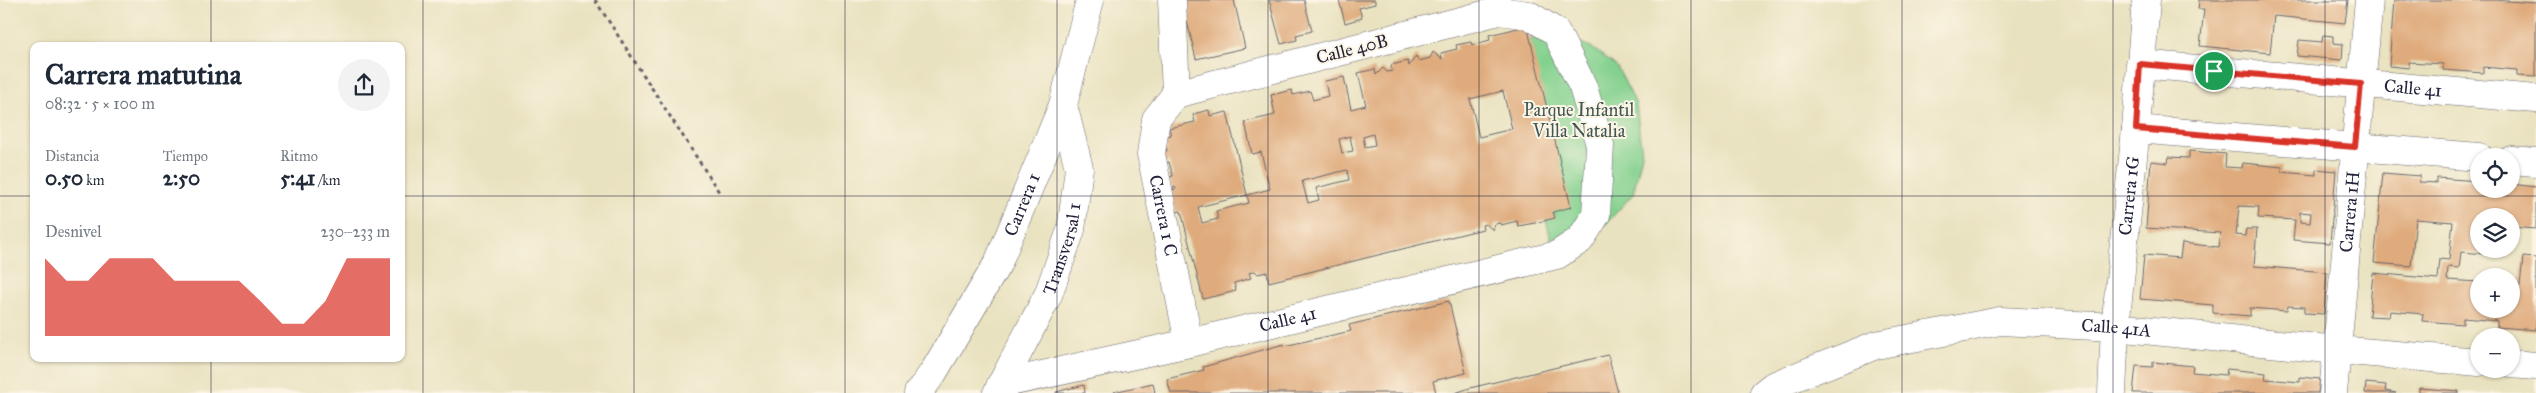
<!DOCTYPE html>
<html lang="es">
<meta charset="utf-8">
<style>
:root{--surface:#fff;--page:#f2f2f3;--text:#1f2937;--muted:#747a83;--accent:#d93025}
body{margin:0;font-family:"IM FELL Great Primer",serif;background:var(--page);color:var(--text);height:100vh;display:flex;flex-direction:column;font-size:19px;white-space:nowrap}
*{box-sizing:border-box;margin:0}
p{font-size:16px;color:var(--muted)}
.icon{flex:none;width:28px;height:28px;fill:none;stroke:currentColor;stroke-width:2;stroke-linecap:round;stroke-linejoin:round}
.map{position:relative;flex:1;overflow:hidden}
.side{position:absolute;left:30px;top:42px;width:375px;height:320px;display:flex;flex-direction:column;background:var(--surface);border-radius:10px;box-shadow:0 1px 4px #0004}
.side>*{flex:none}
.fabs{position:absolute;left:2470px;top:148px;display:grid;gap:10px}
.fabs a{display:grid;place-items:center;width:50px;height:50px;border-radius:50%;background:var(--surface);box-shadow:0 1px 4px #0004;font-size:25px}
.pin{position:absolute;display:grid;place-items:center;width:42px;height:42px;color:#fff;margin:-21px;border:2px solid #fff;border-radius:50%;box-shadow:0 1px 5px #0007}
.round{display:grid;place-items:center;flex:none;width:52px;height:52px;border-radius:26px;background:var(--page)}
.headline{display:flex;align-items:center;justify-content:space-between;height:85px;padding:0 15px}
h1{font-size:28px;font-weight:700;line-height:38px}
.figures{display:grid;grid-template-columns:repeat(3,1fr);gap:8px;height:85px;padding:5px 15px}
.figures div{display:grid;align-content:center}
.figures b{font-size:21px;font-weight:700}
.figures small{font-size:14px;font-weight:400}
.figures p{font-size:14px}
.chart{height:140px;padding:10px 15px}
.chart p{display:flex;justify-content:space-between}
.chart svg{width:100%;height:90px;margin-top:5px;fill:var(--accent);opacity:.7}
.map>svg:first-child{display:block}
.green{fill:#84d18f;stroke:#537a65}
.building{fill:#dfab7d;fill-rule:evenodd}
.lines{fill:none;stroke-linecap:round;stroke-linejoin:round}
.street-casing{stroke:#68656a;stroke-width:29}
.primary-casing{stroke:#68656a;stroke-width:29}
.path{stroke:#68656a;stroke-width:3;stroke-dasharray:4 4;stroke-linecap:butt}
.street{stroke:#fff;stroke-width:28}
.primary{stroke:#fff;stroke-width:28}
.route-casing{stroke:#fff;stroke-width:10}
.route{stroke:#d93025;stroke-width:6}
.grid{fill:none;stroke:#22223b;stroke-width:1;stroke-opacity:0.55}
.labels{text-anchor:middle;dominant-baseline:central;stroke-width:4;stroke-linejoin:round;paint-order:stroke}
.street-label{font-size:18px;fill:#22223b;stroke:#fcf5e5}
.park-label{font-size:18px;fill:#3f5754;stroke:#fcf5e5}
</style>
<div class="map">
<svg width="2536" height="393" viewBox="0 0 2536 393">
<rect width="100%" height="100%" fill="#fcf5e5"/>
<filter id="ink" filterUnits="userSpaceOnUse"><feTurbulence type="fractalNoise" baseFrequency=".02" numOctaves="2"/><feDisplacementMap in="SourceGraphic" scale="10" xChannelSelector="R" yChannelSelector="G"/><feConvolveMatrix kernelMatrix="1 2 1 2 8 2 1 2 1" color-interpolation-filters="sRGB"/></filter>
<filter id="wash" filterUnits="userSpaceOnUse"><feTurbulence type="fractalNoise" baseFrequency=".0096" numOctaves="4" result="noise"/><feDisplacementMap in="SourceGraphic" scale="20" xChannelSelector="R" yChannelSelector="G"/><feGaussianBlur stdDeviation="1.12" result="paint"/><feColorMatrix in="noise" values="0 0 0 0 0 0 0 0 0 0 0 0 0 0 0 0 0 1.4 0 .05"/><feComposite in="paint" operator="in"/></filter>
<g filter="url(#wash)">
<rect width="100%" height="100%" fill="#e9e2c0"/>
<path class="green" d="M1556,34L1591,47L1617,67L1636,104L1642,154L1633,194L1605,225L1551,239L1499,46Z"/>
<g id="blocks">
<g class="building">
<path d="M1182,0H1234L1245,48L1196,59Z"/>
<path d="M1269,0H1304L1312,31L1296,35L1297,40L1281,44Z"/>
<path d="M1339,0H1375V4L1359,8L1362,18L1345,23Z"/>
<path d="M2199,0H2348L2345,23L2274,16L2270,53L2200,46L2204,9H2198Z"/>
<path d="M2394,0H2495L2536,3V77L2517,76V70L2483,67V73L2443,70V64L2409,62V68L2389,66Z"/>
<path d="M1527,26L1571,207L1553,212L1555,218L1535,223L1518,226L1517,221L1501,225L1500,223L1495,224L1493,230L1486,224L1482,225L1483,229L1269,282L1267,272L1258,274L1255,271L1249,273L1251,278L1234,283L1236,291L1203,299L1181,211L1176,212L1171,190L1176,189L1175,187L1172,188L1169,177L1173,176L1169,162L1164,163L1161,152L1167,151L1163,137L1171,135L1169,128L1195,122L1193,114L1209,110L1210,116L1227,112L1247,195L1270,189L1261,152L1252,154L1245,122L1275,115L1271,95L1292,90L1293,95L1310,91L1313,100L1328,96L1325,81L1344,77L1351,109L1366,105L1358,73L1375,69L1376,75L1383,68L1387,72L1392,71L1391,65L1408,61L1409,66L1416,56L1419,61L1430,58L1433,52L1442,59L1441,53L1457,49L1456,45L1471,42L1472,45L1490,40L1489,35ZM1503,91L1512,129L1479,137L1470,99ZM1373,134L1375,145L1365,147L1363,137ZM1350,136L1353,151L1342,153L1339,139ZM1347,170L1349,180L1316,188L1319,200L1308,203L1302,181ZM1247,195L1249,203L1216,211L1218,219L1202,223L1198,207Z"/>
<path d="M2323,35L2333,36V43L2343,44L2342,60L2297,56L2299,40L2322,42Z"/>
<path d="M2189,151L2226,154L2225,167L2242,168L2243,163L2282,167L2281,172L2316,175V169L2336,171L2330,243L2293,240L2295,220L2258,218L2259,207L2239,206L2236,235L2245,236L2246,229H2257L2254,266L2327,272L2324,314L2304,313V307L2288,306L2287,311L2250,308V316L2213,313V305L2140,299L2144,255L2180,258L2182,243L2218,247L2220,233L2146,228L2151,161L2168,163L2169,157L2189,158ZM2300,212L2311,213L2310,223L2300,222Z"/>
<path d="M2383,173L2420,176L2419,182L2437,183V178L2479,181V189L2510,190L2511,184L2536,187V229L2511,227V216H2479V249H2487L2486,254L2461,252L2459,268L2448,267L2447,280L2479,282V309H2511V285L2520,286L2523,257L2536,258V330L2497,327V321L2463,318V324L2422,321L2423,314L2390,311L2389,317L2369,316L2373,273L2438,279L2440,259L2449,260L2453,222L2416,219L2411,266L2374,263Z"/>
<path d="M1449,301L1466,373L1433,381L1436,393H1171L1167,379L1204,370L1203,367L1284,344V346L1351,331L1349,325Z"/>
<path d="M1608,355L1618,393H1455L1470,388Z"/>
<path d="M2153,362L2193,366L2192,372L2226,375L2227,369L2266,373L2265,379L2300,382V377L2320,379L2318,393H2133L2136,366L2153,367Z"/>
<path d="M1153,383L1155,393H1114V392Z"/>
<path d="M2366,383L2386,385L2385,391L2396,393H2365Z"/>
<path d="M1084,385L1085,393H1056V392Z"/>
<path d="M2419,388L2459,391V393H2419Z"/>
</g>
</g>
</g>
<g filter="url(#ink)">
<use href="#blocks" fill-opacity="0" stroke="#68656a" stroke-width="1"/>
<g class="lines">
<defs>
<g id="street">
<path d="M1172,0L1176,94"/>
<path id="s1" d="M2140,64L2536,99"/>
<path id="s2" d="M1176,94L1156,119L1151,154L1189,343"/>
<path d="M2136,129L2479,157"/>
<path d="M2511,160L2536,162"/>
<path d="M2511,364L2536,366"/>
<path id="s3" d="M1001,384L1189,343L1557,255L1580,240L1596,215L1600,145L1583,87L1556,32L1529,15L1499,11L1176,94"/>
<path id="s4" d="M997,393L1048,295L1071,230L1079,168L1063,105"/>
<path id="s5" d="M1764,393L1773,386L1876,345L2000,321L2115,327L2337,350L2479,362"/>
<path id="s6" d="M2112,393L2115,327L2136,129L2146,0"/>
<path id="s7" d="M2333,393L2369,0"/>
</g>
<g id="primary">
<path id="s8" d="M918,393L933,373L998,263L1063,105L1090,0"/>
</g>
</defs>
<use href="#street" class="street-casing"/>
<use href="#primary" class="primary-casing"/>
<path class="path" d="M595,0L719,192"/>
<use href="#street" class="street"/>
<use href="#primary" class="primary"/>
</g>
</g>
<g class="lines" filter="url(#ink)">
<defs>
<path id="route" d="M2140,64L2361,84L2355,147L2136,129Z"/>
</defs>
<use href="#route" class="route-casing"/>
<use href="#route" class="route"/>
</g>
<path class="grid" d="M211,0V46M423,0V393M634,0V393M845,0V393M1057,0V393M1268,0V393M1479,0V393M1691,0V393M1902,0V393M2113,0V393M2325,0V393M0,196H34M401,196H2536M211,359V393"/>
<g class="labels">
<g class="street-label">
<text transform="translate(1352 49) rotate(-14)">Calle 40B</text>
<text stroke="none"><textPath href="#s1" startOffset="274">Calle 41</textPath></text>
<text stroke="none"><textPath href="#s6" startOffset="198">Carrera 1G</textPath></text>
<text stroke="none"><textPath href="#s8" startOffset="216">Carrera 1</textPath></text>
<text stroke="none"><textPath href="#s7" startOffset="182">Carrera 1H</textPath></text>
<text stroke="none"><textPath href="#s2" startOffset="130">Carrera 1 C</textPath></text>
<text stroke="none"><textPath href="#s4" startOffset="159">Transversal 1</textPath></text>
<text stroke="none"><textPath href="#s3" startOffset="294">Calle 41</textPath></text>
<text stroke="none"><textPath href="#s5" startOffset="365">Calle 41A</textPath></text>
</g>
<g class="park-label">
<text x="1579" y="110">Parque Infantil<tspan x="1579" dy="21">Villa Natalia</tspan></text>
</g>
</g>
</svg>
<div class="fabs">
<a><svg class="icon" aria-label="locate" viewBox="0 0 24 24"><circle cx="12" cy="12" r="6"/><path d="M12 2v4M12 18v4M2 12h4M18 12h4"/></svg></a>
<a><svg class="icon" aria-label="layers" viewBox="0 0 24 24"><path d="M12 4l9 5-9 5-9-5zM3 14l9 5 9-5"/></svg></a>
<a>+</a>
<a>−</a>
</div>
<div class="pin" style="left:2214px;top:71px;background:#1e9e55"><svg class="icon" aria-label="arrive" viewBox="0 0 24 24"><path d="M6 21V4h12l-3 4 3 4H6"/></svg></div>
<section class="side">
<div class="headline"><div><h1>Carrera matutina</h1><p>08:32 · 5 × 100 m</p></div><a class="round"><svg class="icon" aria-label="share" viewBox="0 0 24 24"><path d="M12 15V3M7 8l5-5 5 5M5 13v7h14v-7"/></svg></a></div>
<div class="figures">
<div><p>Distancia</p><b>0.50<small> km</small></b></div>
<div><p>Tiempo</p><b>2:50</b></div>
<div><p>Ritmo</p><b>5:41<small> /km</small></b></div>
</div>
<div class="chart"><p><span>Desnivel</span>230–233 m</p>
<svg viewBox="0 0 160 44" preserveAspectRatio="none"><path d="M0 44V6L10 17L20 17L30 6L40 6L50 6L60 17L70 17L80 17L90 17L100 27L110 38L120 38L130 27L140 6L150 6L160 6V44z"/></svg>
</div>
</section>
</div>
